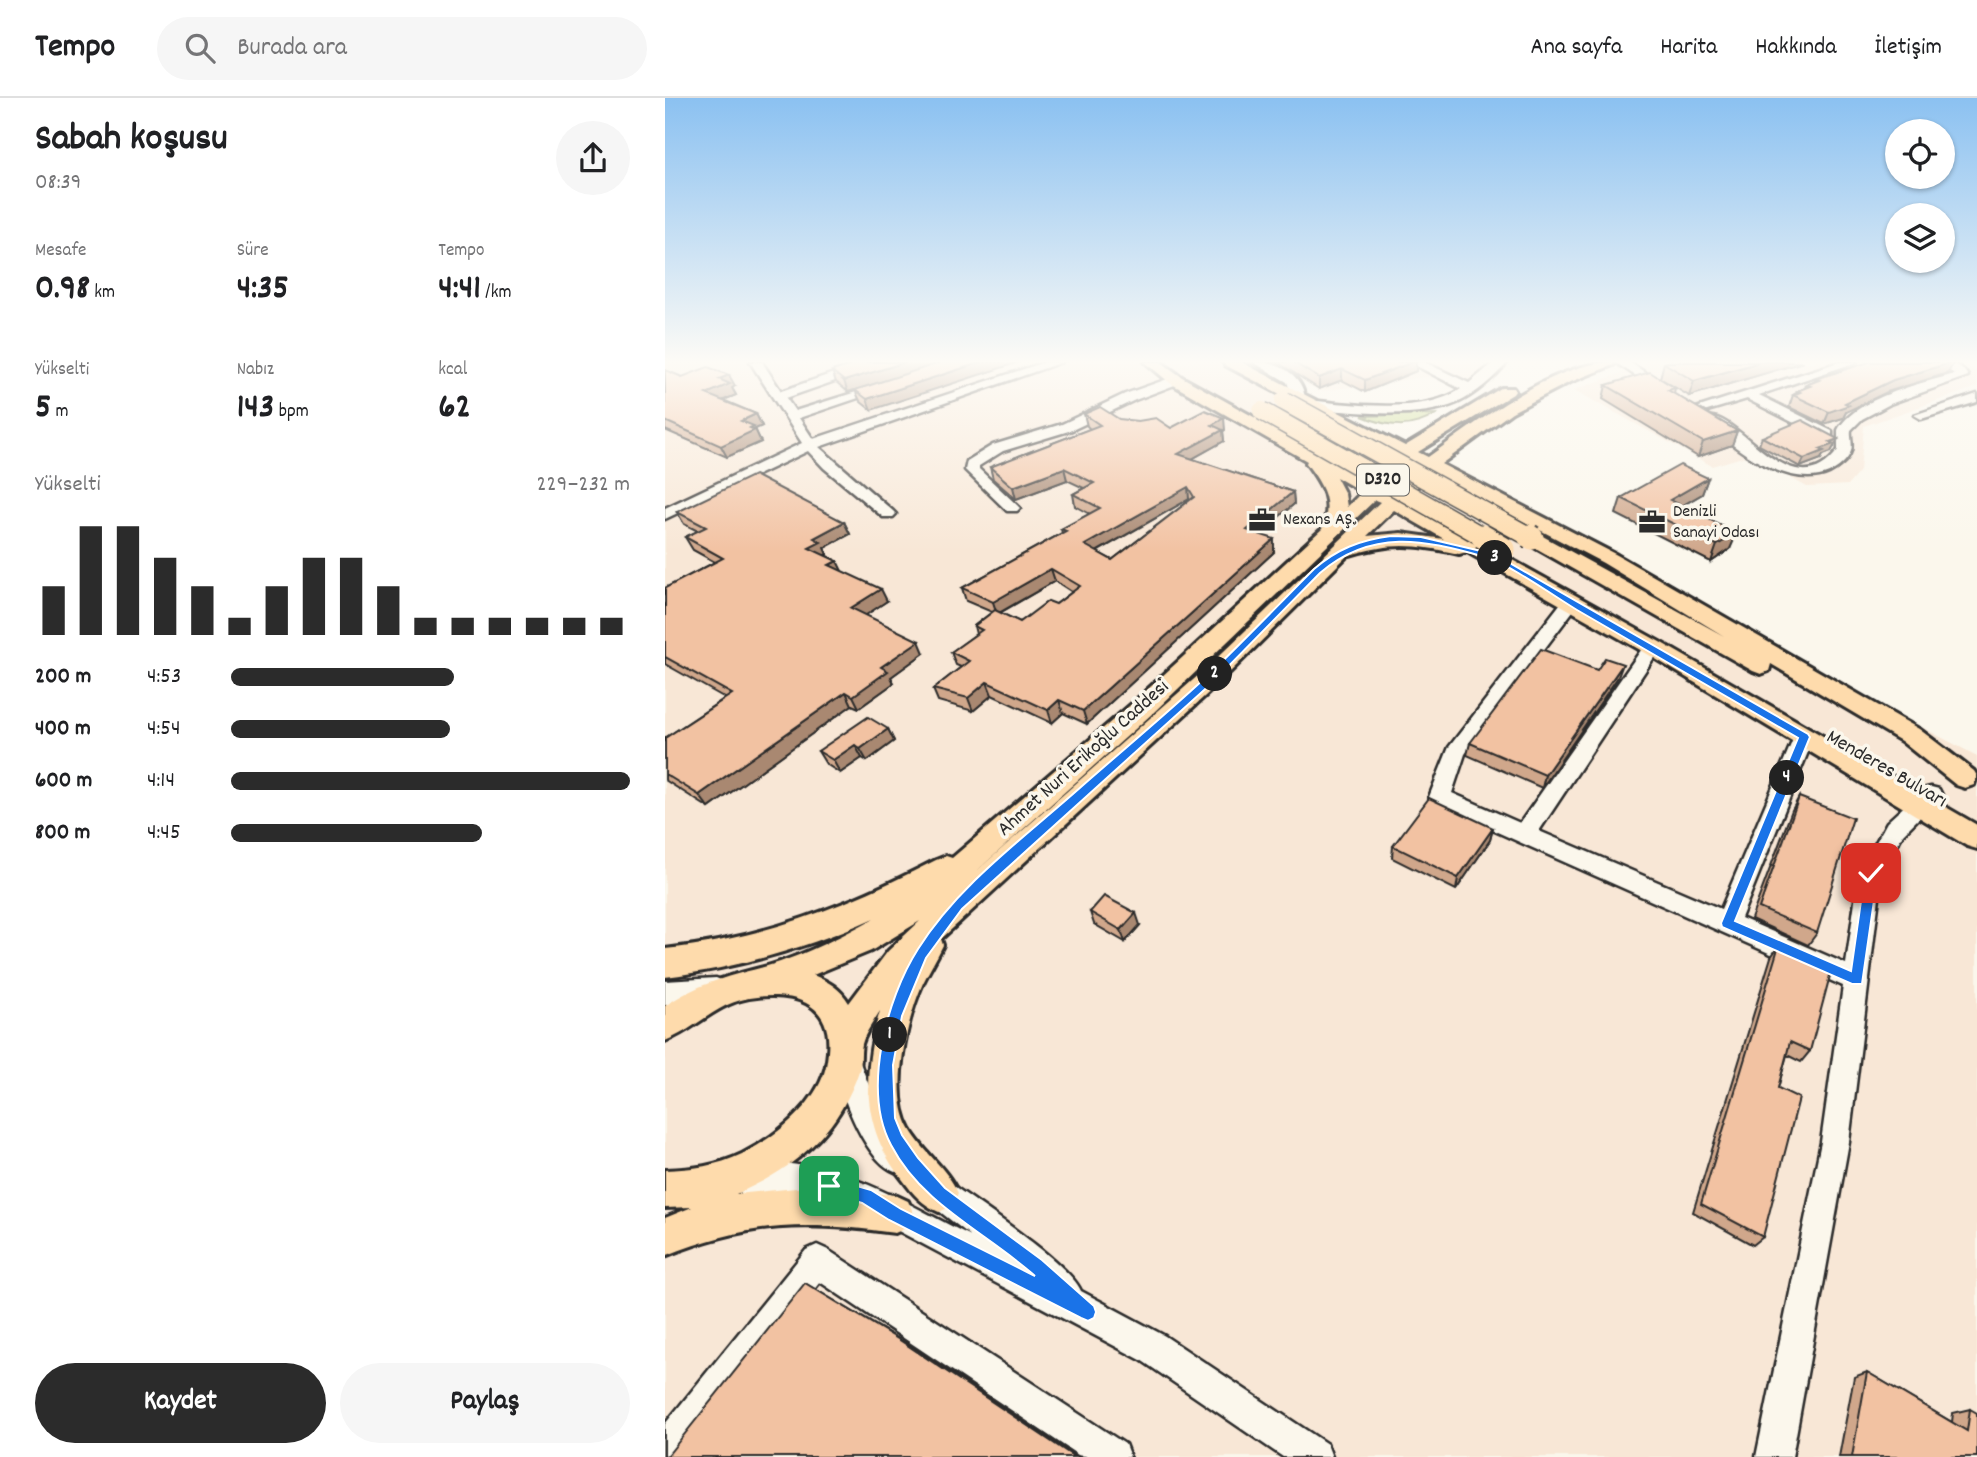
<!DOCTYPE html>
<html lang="tr">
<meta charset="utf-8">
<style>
:root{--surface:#fff;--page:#f6f6f6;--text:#202124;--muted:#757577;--line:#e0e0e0;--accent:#2b2b2b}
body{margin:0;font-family:Dekko,sans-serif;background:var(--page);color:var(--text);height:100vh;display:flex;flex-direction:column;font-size:26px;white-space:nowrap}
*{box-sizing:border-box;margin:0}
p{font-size:23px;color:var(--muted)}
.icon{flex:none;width:38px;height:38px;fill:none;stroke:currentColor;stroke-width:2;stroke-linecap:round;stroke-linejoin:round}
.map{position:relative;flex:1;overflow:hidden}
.drawer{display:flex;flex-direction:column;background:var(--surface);width:665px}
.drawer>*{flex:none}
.controls{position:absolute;left:1220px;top:21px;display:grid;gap:14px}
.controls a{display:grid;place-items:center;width:70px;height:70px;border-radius:50%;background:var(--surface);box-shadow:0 2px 5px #0004;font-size:35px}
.pin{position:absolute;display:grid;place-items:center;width:60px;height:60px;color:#fff;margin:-30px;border-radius:14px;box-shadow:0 4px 10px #0006}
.km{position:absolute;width:35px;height:35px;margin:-18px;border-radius:50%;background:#222;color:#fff;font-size:19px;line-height:35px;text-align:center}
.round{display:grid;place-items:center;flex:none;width:74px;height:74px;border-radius:37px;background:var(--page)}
.overview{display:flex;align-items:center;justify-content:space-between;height:119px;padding:0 35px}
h1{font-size:38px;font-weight:700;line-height:52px}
.figures{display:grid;grid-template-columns:repeat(3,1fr);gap:10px;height:119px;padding:7px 35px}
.figures div{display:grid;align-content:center}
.figures b{font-size:35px;font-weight:700}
.figures small{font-size:19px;font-weight:400}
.figures p{font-size:19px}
.chart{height:196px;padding:14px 35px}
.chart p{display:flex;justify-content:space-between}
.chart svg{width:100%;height:126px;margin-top:7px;stroke:var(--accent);stroke-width:6}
.cta{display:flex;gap:14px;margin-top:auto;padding:14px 35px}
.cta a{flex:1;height:80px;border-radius:42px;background:var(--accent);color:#fff;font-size:28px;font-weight:700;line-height:80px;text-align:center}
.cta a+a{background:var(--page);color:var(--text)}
ul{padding:0 35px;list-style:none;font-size:23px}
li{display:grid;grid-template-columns:112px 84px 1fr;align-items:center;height:52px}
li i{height:18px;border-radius:9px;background:var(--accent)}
header{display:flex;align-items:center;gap:42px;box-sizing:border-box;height:98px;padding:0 35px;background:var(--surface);border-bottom:2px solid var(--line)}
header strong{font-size:33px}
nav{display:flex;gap:38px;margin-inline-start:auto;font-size:24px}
.search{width:490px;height:63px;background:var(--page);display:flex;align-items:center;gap:18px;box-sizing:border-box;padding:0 24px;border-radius:38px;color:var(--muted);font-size:26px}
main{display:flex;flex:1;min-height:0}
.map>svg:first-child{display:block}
.built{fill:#f8e7d6}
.green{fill:#c7d98e;stroke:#79825c;stroke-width:2}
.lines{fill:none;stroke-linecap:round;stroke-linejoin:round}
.minor-casing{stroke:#2b2b2b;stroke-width:5}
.major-casing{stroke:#2b2b2b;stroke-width:6}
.minor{fill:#fbf7ec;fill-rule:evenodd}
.major{fill:#fedbac;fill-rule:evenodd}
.major-bridge-far1-casing{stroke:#2b2b2b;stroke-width:21;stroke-linecap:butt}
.major-bridge-casing{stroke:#2b2b2b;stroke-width:27;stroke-linecap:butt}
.major-bridge-far1{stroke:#fedbac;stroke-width:18}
.major-bridge{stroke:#fedbac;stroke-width:23}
.wall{fill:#d0a78b;stroke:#2b2b2b;stroke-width:2;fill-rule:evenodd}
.shaded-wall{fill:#a98871;stroke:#2b2b2b;stroke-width:2}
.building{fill:#f2c2a2;stroke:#2b2b2b;stroke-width:2;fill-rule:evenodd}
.route{fill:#1a73e8;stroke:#fff;stroke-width:2}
.labels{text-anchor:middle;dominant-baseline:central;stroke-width:7;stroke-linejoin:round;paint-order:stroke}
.far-poi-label{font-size:18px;fill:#2b2b2b;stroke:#fbf7ec;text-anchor:start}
.shield{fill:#fbf7ec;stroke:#696865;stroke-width:2}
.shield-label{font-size:19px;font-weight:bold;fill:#2b2b2b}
.street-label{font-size:21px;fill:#2b2b2b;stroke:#fbf7ec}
</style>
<header>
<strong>Tempo</strong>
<div class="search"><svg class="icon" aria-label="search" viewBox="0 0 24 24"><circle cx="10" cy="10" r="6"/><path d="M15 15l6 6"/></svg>Burada ara</div>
<nav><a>Ana sayfa</a><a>Harita</a><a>Hakkında</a><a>İletişim</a></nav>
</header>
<main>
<section class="drawer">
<div class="overview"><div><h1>Sabah koşusu</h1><p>08:39</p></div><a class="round"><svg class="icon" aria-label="share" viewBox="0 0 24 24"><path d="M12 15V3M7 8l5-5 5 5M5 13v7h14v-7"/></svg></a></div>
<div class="figures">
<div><p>Mesafe</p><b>0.98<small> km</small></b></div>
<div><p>Süre</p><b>4:35</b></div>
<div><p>Tempo</p><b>4:41<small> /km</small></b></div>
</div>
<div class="figures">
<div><p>Yükselti</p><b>5<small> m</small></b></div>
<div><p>Nabız</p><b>143<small> bpm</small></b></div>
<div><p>kcal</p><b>62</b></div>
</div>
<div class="chart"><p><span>Yükselti</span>229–232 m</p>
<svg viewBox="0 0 160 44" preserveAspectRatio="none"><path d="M5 44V27M15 44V6M25 44V6M35 44V17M45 44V27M55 44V38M65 44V27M75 44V17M85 44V17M95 44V27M105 44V38M115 44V38M125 44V38M135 44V38M145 44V38M155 44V38"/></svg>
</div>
<ul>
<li><b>200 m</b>4:53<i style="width:56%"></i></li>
<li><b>400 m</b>4:54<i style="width:55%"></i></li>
<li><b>600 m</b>4:14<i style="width:100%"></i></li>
<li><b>800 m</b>4:45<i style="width:63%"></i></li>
</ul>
<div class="cta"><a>Kaydet</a><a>Paylaş</a></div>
</section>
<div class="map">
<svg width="1312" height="1359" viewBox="0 0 1312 1359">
<rect width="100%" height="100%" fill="#fbf7ec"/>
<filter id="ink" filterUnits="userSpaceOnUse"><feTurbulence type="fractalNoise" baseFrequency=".0143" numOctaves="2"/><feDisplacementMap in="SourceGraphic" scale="14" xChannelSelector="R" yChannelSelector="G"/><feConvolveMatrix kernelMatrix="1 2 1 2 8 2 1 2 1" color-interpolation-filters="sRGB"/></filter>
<g filter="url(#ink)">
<g class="built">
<path d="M0,264H558L1312,658V1359H0Z"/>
<path d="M599,264H827L803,285L762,279L655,293Z"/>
<path d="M986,264H1296L1312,274V289L1199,328L1195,373L1183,387L1142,389L1084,357L1047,368L909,292Z"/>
</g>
<path class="green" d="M771,316C747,332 723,329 697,318Z"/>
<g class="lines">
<defs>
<g id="minor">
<path d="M85,264H97L116,293L201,264H218L216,267L121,300L130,313L217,286L223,290L134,320L148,341L380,264H397L154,349L228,413L231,416L228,419H218L159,370L143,353L0,421V410L137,345Z"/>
<path d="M588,264C611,263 637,275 640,300L639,303H629L622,284Z"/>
<path d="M744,264H759L804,285L830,264H843C830,279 810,297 792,305C753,322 687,314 645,310L638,306L645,302C688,307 760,316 796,291Z"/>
<path d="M950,264H964L1006,291L1005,294H995Z"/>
<path d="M1174,264H1192L1094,297L1167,333V339H1157L1082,301L1032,316L1025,312Z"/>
<path d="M1269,264C1282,263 1296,265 1303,278L1225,306L1197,321L1186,332C1185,338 1188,347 1186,353C1183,363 1172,371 1164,375C1125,392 1066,351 1041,322L1043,319C1073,313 1128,414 1173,352V332C1190,300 1256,285 1290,276Z"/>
<path d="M511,278L517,282L515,285L470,302L407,332L338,353L314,368V371L352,407L355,410L352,413H342L300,372L302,363L328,347L397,326L460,296Z"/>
<path d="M1312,296V304L1256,321L1249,317Z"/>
<path d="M905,500L914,505L800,656L787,695L855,725L981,545H993L996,549L874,733L1056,811L1129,639L1132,634L1139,632L1146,634L1149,639L1076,820L1181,866L1194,775L1222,724L1258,691L1266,689L1274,691L1277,697L1238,736L1217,775L1184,1044L1127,1359H1091L1156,1044L1178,888L767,705L764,699L784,649L899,501Z"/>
<path d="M51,880L60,884L64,892L60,900L51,904L0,907V883Z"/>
<path d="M180,948L190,952L210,1003L245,1059L240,1069L230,1074C197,1060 176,993 167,961L170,952Z"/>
<path d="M116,1065C190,1071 242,1106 306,1138L256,1099L251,1089L256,1079L266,1074L276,1079C306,1101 404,1164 416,1193L500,1238L662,1346L667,1359H618L476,1262L190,1110L137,1096H77L67,1091L62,1081L67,1071L77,1066Z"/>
<path d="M152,1147L163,1152L460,1346L465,1359H416L155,1184L18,1359H0V1326L141,1152Z"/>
</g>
<path id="major" d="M480,264H496L517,279L706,384L730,357L560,267L558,264H576L740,348L836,290H848L850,293L848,296L753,354L763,359C812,324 888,264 950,264L948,267L903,285L847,314L776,366L952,457L1254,631L1309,673L1312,678L1309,687L1300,690L1291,687L1236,643L1106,566L1104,573L1096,576L1088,573L860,444L857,440L860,436H874L1059,538L938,465L766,375L739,402L995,544L1312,727V751L1302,748L979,554L802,454L794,456C749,446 726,444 682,458L552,587L276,841L278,847C272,860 264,872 258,885C242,921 224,995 245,1031C258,1054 282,1070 293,1095L287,1108L274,1114C258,1107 248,1096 238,1082C196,1032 197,973 215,913C209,923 200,935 197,946C195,955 197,965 194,973C173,1035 129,1071 71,1096L141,1089L230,1097L243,1103L249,1116L243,1129L230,1135C141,1123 84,1124 0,1158V1120L27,1109L0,1110V1072C27,1071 52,1068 77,1056C107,1041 140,1015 155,985C160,975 162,966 163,954C168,903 127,893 84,900C50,906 30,932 0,943V908C30,887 60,879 95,870C128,862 179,838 209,820C142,850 73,870 0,879V851C100,840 182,808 271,762L281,758L287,760L470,603L657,431C668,403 658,388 641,365L642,363L505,285ZM743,363L752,368L725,394L719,391ZM671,379L697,394L682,409L680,396ZM710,402L715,404L536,575L307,777L488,615ZM729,412L779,441L736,435L702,438ZM255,823L223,853L184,905C175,890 164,884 148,877L206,853Z"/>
</defs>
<use href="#minor" class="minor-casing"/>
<use href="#major" class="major-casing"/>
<use href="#minor" class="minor"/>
<use href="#major" class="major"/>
<defs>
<g id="major-bridge-far1">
<path d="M619,303L867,440"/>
<path d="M597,313L820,440"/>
</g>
<g id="major-bridge">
<path d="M817,438L839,451"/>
<path d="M864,438L867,440"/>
</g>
</defs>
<use href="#major-bridge-far1" class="major-bridge-far1-casing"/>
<use href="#major-bridge" class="major-bridge-casing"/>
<use href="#major-bridge-far1" class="major-bridge-far1"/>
<use href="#major-bridge" class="major-bridge"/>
</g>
<g class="wall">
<path d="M196,264L206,312L195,303L190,292L183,294L171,284L167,273Z"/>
<path d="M607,264H751V273L700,294L677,282L654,291L615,266Z"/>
<path d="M1138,264L1024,298L995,280L999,265Z"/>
<path d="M0,272L17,279L70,288L67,290L71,297L58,302L91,316L97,328L90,331L96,344L62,359L0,332Z"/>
<path d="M1283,275L1222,294L1181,314L1178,320L1159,326L1124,309L1128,297L1130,296L1132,293L1140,290L1141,287L1149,284L1150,281Z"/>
<path d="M941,287L1010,290L1009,296L1072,333L1067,347L1033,359L938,301Z"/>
<path d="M419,316L506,330L560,332L558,333L559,343L527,361L628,394L629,406L593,436L609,454L422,626L398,615L387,625L327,597L308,613L273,603L268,591L296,569L291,567L286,554L311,536L309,528L327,514L301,503L297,490L397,435L396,431L425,416L410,408L408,396L419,390L402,382L351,401L328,381L325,369L425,331L422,328ZM524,401L525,402L447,462L432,454ZM390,483L407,494L391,506L355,524L335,515Z"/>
<path d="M1097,339L1170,349H1168L1166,354L1158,357L1156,361L1135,369L1094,347Z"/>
<path d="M1043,380L1037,396L1017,408L1065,451L1046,464L951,416L956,400Z"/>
<path d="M12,414L179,424L185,436L159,450L162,456L160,457L172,463L176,473L222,503L200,517L259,555L226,579L229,585L194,610L187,607L44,710L0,682V640L60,600L0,566V490L50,464L28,452L20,439L33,433L19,426Z"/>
<path d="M932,572L953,579L877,690L802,657L805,645Z"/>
<path d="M223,631L229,643L202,663L197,660L175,675L161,666L153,653Z"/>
<path d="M1134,699L1152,835L1143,847L1086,821L1127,712Z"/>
<path d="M828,730L825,742L791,792L727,760L728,748Z"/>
<path d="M425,814L475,827L460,844L429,826Z"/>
<path d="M1114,847L1145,953L1136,964L1122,957L1113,990L1098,1139L1088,1147L1028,1114L1106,859Z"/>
<path d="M1202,1274L1287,1324L1288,1315L1305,1311L1312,1359H1174L1189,1279Z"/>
</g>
<g class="shaded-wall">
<path d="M241,264H280L183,294L179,283Z"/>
<path d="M317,264H354L206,312L202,301Z"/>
<path d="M748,264H751V273L700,294V282Z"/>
<path d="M1095,264H1138L1024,298L1029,283Z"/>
<path d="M1289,264L1283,275L1222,294L1181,314L1178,320L1159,326L1164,314L1180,305L1228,282Z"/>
<path d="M677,271V282L654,291V280Z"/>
<path d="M64,277L70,288L67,290L71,297L47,307L41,296L54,281Z"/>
<path d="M91,316L97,328L90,331L96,344L62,359L56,348L76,323Z"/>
<path d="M559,320L560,332L558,333L559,343L514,368L513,356L547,327Z"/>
<path d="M1072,333L1067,347L1033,359L1038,344Z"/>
<path d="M1173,341L1166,354L1158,357L1156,361L1135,369L1139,361L1165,344Z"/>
<path d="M399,370L402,382L351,401L348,389Z"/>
<path d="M1043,380L1037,396L999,418L1005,402Z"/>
<path d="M523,389L524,401L422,459L420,447Z"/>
<path d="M628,394L629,406L583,445L582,432Z"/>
<path d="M179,424L185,436L159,450L162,456L150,462L144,450L149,440Z"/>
<path d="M1072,435L1065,451L1046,464L1052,447Z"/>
<path d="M609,441V454L422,626L418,613Z"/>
<path d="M172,463L178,475L164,467Z"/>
<path d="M386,471L390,483L332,516L328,504Z"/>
<path d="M216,491L222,503L192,523L186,510Z"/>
<path d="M254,543L259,555L226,579L229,585L194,610L188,598L216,569Z"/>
<path d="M958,566L953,579L877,690L880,677Z"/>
<path d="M322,584L327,597L308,613L303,600Z"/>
<path d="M181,594L187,607L44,710L34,697Z"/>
<path d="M394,602L398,615L387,625L383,612Z"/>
<path d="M223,631L229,643L202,663L195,651Z"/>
<path d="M190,647L197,660L175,675L168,662Z"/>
<path d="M828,730L825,742L791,792L793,780Z"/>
<path d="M471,815L475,827L460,844L456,832Z"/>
<path d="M140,1185L246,1248L411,1359L408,1358Z"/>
</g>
<g class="building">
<path d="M196,264H241L179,283L167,273Z"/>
<path d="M277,264H317L202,301L190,292Z"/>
<path d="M628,264H748L700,282L677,271L654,280Z"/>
<path d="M1003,264H1095L1029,283L999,265Z"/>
<path d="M1204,264H1288L1228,282L1180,305L1184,307L1164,314L1128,297L1135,294L1132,293L1145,288L1141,287L1154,282L1150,281Z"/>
<path d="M43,269L64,277L54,281L65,286L41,296L91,316L76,323L89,328L85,330L90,332L56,348L0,323V272L17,279Z"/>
<path d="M985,274L1010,290L1003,292L1072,333L1038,344L941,287Z"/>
<path d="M435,309L454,321L473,323L491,320L506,330L540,312L559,320L547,327L558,332L513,356L628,394L582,432L609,441L418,613L394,602L383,612L322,584L303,600L268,591L304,563L286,554L317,532L309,528L330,512L355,524L383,503L391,506L415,488L386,471L328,504L297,490L401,433L396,431L435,410L408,396L429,385L399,370L348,389L325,369L435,327L419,316ZM523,389L529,399L447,462L420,447Z"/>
<path d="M1137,322L1173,341L1165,344L1169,346L1155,351L1159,353L1139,361L1097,339Z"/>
<path d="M1015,367L1043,380L1005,402L1072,435L1052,447L956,400Z"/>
<path d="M89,377L179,424L149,440L156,444L144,450L172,463L164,467L216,491L186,510L254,543L216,569L223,573L188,598L181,594L34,697L0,676V640L67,596L0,559V490L58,460L20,439L41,429L12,414Z"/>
<path d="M876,551L932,572L940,560L958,566L880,677L805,645Z"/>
<path d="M203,619L223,631L195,651L190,647L168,662L153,653Z"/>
<path d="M1134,699L1188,720L1152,835L1094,810Z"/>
<path d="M764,700L828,730L793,780L728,748Z"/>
<path d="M439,798L471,815L456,832L425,814Z"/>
<path d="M1114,847L1167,870L1145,953L1125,944L1113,990L1134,1000L1098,1139L1036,1106Z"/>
<path d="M140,1185L236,1243L408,1358L421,1359H0V1358L3,1357Z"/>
<path d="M1202,1274L1302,1333L1305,1311L1312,1315V1359H1187Z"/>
</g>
</g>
<linearGradient id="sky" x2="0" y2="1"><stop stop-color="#8bc1f1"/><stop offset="0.58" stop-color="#fdfbf6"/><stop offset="1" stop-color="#fdfbf6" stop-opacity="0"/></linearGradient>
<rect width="1312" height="454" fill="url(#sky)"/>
<path class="route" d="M726,438L756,439L829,456L1143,636L1145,639L1070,823L1186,873L1200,775L1206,769L1211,771L1213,775L1197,886H1187L1057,829L1056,825L1133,640C1059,597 986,555 912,512C889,498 844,466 820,459C760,441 706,431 655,475L548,584L297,811L261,860L237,918L228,967L230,1020L237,1037L253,1060L280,1090L377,1162L429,1208L431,1214L429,1220L423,1223L416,1220L224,1122L197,1105L159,1094L156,1088L159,1083L164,1080L206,1092L236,1111L370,1178C322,1135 257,1107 226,1047C197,993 221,901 253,851C294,786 360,739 417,688C458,652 500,617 540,580C577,545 613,507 649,471C672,451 695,442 726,438Z"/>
<defs>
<symbol id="office-bare" viewBox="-9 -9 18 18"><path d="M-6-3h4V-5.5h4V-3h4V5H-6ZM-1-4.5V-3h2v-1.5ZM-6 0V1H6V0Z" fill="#2b2b2b" stroke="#fbf7ec" stroke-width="2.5" paint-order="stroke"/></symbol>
</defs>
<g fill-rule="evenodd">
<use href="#office-bare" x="578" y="403" width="38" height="38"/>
<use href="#office-bare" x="968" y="405" width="38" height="38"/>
</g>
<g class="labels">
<g class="far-poi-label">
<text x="1008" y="414">Denizli<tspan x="1008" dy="21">Sanayi Odası</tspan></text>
<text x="618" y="422">Nexans AŞ.</text>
</g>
<rect class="shield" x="692" y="366.5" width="52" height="31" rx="5"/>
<g class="shield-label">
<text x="718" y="382">D320</text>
</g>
<g class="street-label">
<text transform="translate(419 661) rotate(-42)">Ahmet Nuri Erikoğlu Caddesi</text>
<text transform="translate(1221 672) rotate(30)">Menderes Bulvarı</text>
</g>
</g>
</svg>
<div class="controls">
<a><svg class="icon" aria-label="locate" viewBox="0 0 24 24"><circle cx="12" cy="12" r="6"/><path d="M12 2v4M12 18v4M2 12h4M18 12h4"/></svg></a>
<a><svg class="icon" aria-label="layers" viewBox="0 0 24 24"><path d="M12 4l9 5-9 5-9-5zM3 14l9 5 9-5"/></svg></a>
</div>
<div class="pin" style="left:164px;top:1088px;background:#1e9e55"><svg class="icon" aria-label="arrive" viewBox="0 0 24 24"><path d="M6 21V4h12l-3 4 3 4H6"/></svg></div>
<div class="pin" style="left:1206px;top:775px;background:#d93025"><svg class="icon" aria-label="check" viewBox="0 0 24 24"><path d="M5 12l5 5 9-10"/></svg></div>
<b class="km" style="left:225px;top:937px">1</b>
<b class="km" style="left:550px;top:576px">2</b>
<b class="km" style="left:830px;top:460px">3</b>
<b class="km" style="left:1122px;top:680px">4</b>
</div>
</main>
